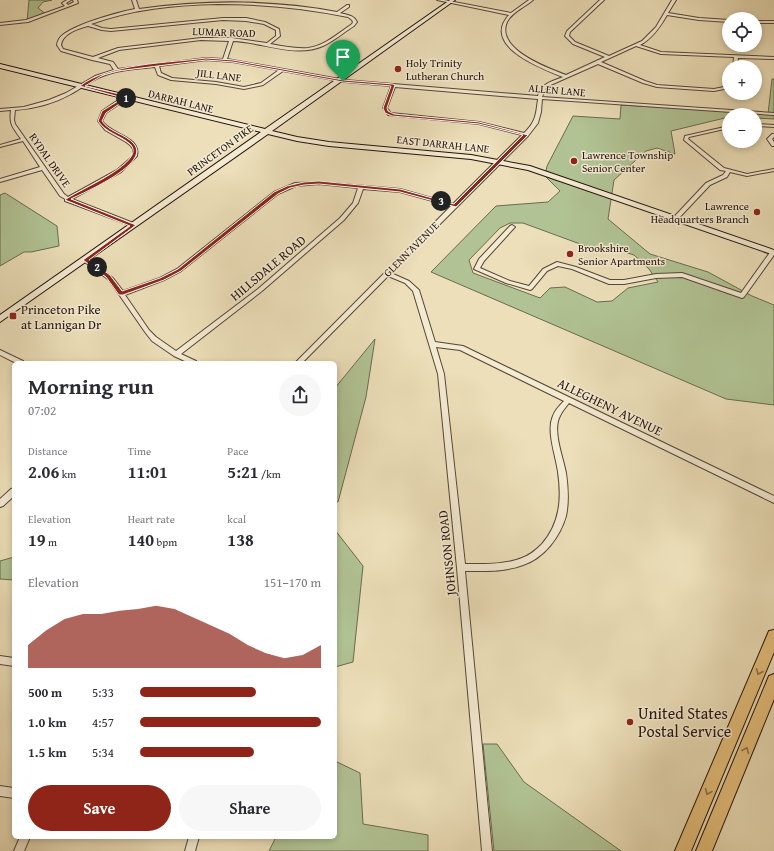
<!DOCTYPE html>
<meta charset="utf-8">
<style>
:root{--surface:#fff;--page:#f7f7f7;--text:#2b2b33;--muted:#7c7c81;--accent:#8f2418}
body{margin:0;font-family:"Gentium Book Plus",serif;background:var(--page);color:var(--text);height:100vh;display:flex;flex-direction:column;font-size:15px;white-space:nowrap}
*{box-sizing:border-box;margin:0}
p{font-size:13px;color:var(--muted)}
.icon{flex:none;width:22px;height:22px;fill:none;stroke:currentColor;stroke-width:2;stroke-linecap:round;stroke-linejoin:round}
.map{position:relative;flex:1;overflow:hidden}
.sheet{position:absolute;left:12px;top:361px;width:325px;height:478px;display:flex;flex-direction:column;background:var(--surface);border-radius:6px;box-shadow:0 2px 6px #0003}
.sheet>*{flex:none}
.controls{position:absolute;left:722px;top:12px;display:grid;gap:8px}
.controls a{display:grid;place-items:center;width:40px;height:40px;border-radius:50%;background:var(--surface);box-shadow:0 2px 6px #0003;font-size:20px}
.pin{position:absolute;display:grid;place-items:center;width:34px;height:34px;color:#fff;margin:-41px -17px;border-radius:50% 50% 50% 0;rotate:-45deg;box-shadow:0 0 4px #0007}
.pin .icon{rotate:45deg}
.km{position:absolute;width:20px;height:20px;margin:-10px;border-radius:50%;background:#222;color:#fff;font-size:11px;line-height:20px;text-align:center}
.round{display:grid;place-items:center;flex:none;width:42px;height:42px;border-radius:21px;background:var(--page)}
.head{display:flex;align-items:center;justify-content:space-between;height:68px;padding:0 16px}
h1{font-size:22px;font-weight:800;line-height:30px}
.stats{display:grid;grid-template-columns:repeat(3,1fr);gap:6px;height:68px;padding:4px 16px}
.stats div{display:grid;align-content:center}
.stats b{font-size:17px;font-weight:800}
.stats small{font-size:11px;font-weight:400}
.stats p{font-size:11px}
.chart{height:112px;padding:8px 16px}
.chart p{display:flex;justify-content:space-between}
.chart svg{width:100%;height:72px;margin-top:4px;fill:var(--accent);opacity:.7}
.button{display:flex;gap:8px;margin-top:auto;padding:8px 16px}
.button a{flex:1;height:46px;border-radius:24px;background:var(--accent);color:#fff;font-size:16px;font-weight:800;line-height:46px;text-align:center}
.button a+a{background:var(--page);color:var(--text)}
ul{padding:0 16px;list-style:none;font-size:13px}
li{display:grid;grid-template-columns:64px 48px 1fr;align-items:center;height:30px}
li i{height:10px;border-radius:5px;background:var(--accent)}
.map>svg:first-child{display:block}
.green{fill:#b1c394;stroke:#6a6b50;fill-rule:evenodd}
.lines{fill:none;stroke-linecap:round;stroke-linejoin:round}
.street-casing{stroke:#564636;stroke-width:2}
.secondary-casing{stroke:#24130b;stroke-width:2}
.primary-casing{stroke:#24130b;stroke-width:2}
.street{fill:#f3ead2;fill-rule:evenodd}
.secondary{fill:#f3ead2;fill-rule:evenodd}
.primary{fill:#e6c07c;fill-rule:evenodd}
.oneway{stroke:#8f7249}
.route{fill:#8f2418;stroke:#fff;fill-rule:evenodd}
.poi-dot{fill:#8f2418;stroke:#f3ead2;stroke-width:1.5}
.labels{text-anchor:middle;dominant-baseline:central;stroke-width:3;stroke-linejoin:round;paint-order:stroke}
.far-street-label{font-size:11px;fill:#24130b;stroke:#f3ead2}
.far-poi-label{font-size:11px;fill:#24130b;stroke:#f3ead2;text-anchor:start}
.street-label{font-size:13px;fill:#24130b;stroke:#f3ead2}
.poi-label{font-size:13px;fill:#24130b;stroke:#f3ead2;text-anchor:start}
.near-poi-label{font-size:16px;fill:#24130b;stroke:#f3ead2;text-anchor:start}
</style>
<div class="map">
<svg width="774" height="851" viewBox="0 0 774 851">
<rect width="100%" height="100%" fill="#ecdfb9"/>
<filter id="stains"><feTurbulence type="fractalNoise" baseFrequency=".005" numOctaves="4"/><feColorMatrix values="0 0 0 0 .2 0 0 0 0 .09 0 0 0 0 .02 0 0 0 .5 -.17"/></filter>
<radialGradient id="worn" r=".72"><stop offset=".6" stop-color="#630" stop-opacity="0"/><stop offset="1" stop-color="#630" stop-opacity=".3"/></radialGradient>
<g class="green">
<path d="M29,0H52L43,2L38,8L46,14L27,22Z"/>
<path d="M772,79H774V119L755,118V115H729V117L671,131L675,154L657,148L646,151L614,180L608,219L650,254L708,272L752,296L774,305V405L726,399L431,272L496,206L548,202L560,191L545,176L547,166L573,116L620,119L621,105L768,114ZM510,223H523L591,248H612L634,255L649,269L658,282L628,288L612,301L597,302L565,287L550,288L540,298L473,273L469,260L500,228Z"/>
<path d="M5,193L57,226L59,246L31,252H24L0,266V195Z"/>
<path d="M375,339L366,397L338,502L335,501V388Z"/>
<path d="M335,530L363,566L353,662L335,667Z"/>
<path d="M14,557V580L0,579V561Z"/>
<path d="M483,744H497L524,782L621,851H494Z"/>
<path d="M335,761L360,773L363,824L428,835V851H269L276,837H335Z"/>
</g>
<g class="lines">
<defs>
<g id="street">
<path d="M67,0H71L66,3L68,5L74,2L73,0H77L78,3L28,22L0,25V23L26,20L65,6L62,3Z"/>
<path d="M132,0H136L139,9C203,0 273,0 337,12L347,5H349V7L340,13C347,15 354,15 357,22L354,26C344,32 334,41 323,46C295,58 262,42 233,41L227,59L345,80L538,96C542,83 551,82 563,77C541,68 481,46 509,15L437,0H444L511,13L529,0H533C525,7 512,12 507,22C495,49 548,68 566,75L605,57L573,44L565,36L567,31L600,0H604L570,32L569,36L575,42L609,56L642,41L656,27L672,0H676L668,13L699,18L729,20V22L699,20L667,15C660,27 652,39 640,45L661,52L774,57V59L738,58L737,67H733L734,57L661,54L636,46L601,62L645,81L657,85L714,89L729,86V88L714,91L657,87L643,83L598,64L546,87L542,97L774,113V115L542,99L541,112L538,123L528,136L391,273L409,281L419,290L435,342L463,346L774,496V503L569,403C566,407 562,411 560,416C552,430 563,457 566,473C568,487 569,502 566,516C560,537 544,558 523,565C505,572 485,571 465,571L492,851H482L457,568L438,374L413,291L405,283L388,276L302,363H295L451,206L400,192L363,189L358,203L344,220L262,291L181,354L196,361L197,363H189L174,356L152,341L145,332L109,280L82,260L85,258L87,259L113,278L123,291L160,278L177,269L274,192L295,183L319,182L400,189L453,204L522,135L479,124L388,115L383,108L391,86L345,82L283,71L263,85L244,89L216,84L171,80L158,75L155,67C136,69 116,70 98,78C89,82 80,89 71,94C55,103 34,109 15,110L14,120L15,124L64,194L68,197L117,170L133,156V149L130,145L126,142L105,130L98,121L102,111L124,96H128V98L106,113L102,121C110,133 134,136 137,149C138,152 137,154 137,156L121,172L72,199L136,224V226H132L65,201V199L60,196L42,170L0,182V179L40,167L23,141L0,147V145L21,139C13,127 9,125 11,110L0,111V109L24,107L49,100L66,93L95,76L114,70L110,64L92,60L61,51L57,45C57,43 58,41 59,39C67,26 119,12 135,9ZM218,4C262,4 305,8 348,17L352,20L353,22L352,24C339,33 324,46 308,48C295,49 283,46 270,44L280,36L279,29L265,22L246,18H223L111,29L102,28L91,24C132,9 175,5 218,4ZM223,20L246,21L264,24L276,30V36L267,43L232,38H201L118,48L93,57L63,49L61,45C63,33 78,29 88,26L102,30L111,31ZM201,40L229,41L223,59L206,58L118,69L113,62L98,58L119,50ZM206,60L233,62L279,70L261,83L244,87L216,82L172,78L161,73L159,66ZM395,87L538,99C536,114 536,122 524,133L479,122L391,113L387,108ZM319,184L358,188L353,203L340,218L258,289L176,351L156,337L149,330L125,295L164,280L181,271L278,194L296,186ZM436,347L460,350L564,401C560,405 555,410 553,416C546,431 556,456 558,472C562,499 560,523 542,544C536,550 530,555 522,558C505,565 483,564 465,564L444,374Z"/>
<rect x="755" y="21" width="19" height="2"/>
<path d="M755,124L774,125V127L755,126Z"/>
<path d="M729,126V128L689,137L688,139L724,168L747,174L774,169V171L747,176L730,172L727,177L710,185L678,219H674V217L706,183L723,175L726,171L720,170L684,140L685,136Z"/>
<path d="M772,134H774V137L772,139L774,142V146H772L767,139Z"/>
<path d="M512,225L515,227L514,228L484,261L480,268L510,281L529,286L543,269L557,262L576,267L610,280H624L656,274L682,273L741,293L771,251H774V255L744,297L742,298L682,277L656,278L624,284H609L572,269L558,266L547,271L532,289L530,290L506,283L474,269L479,259L510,226Z"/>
<path d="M0,350L23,361L24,363H16L0,355Z"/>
<path d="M14,488V496L3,506L0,507V499L11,489Z"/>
<path d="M0,656L14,658V666L0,664Z"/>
<path d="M0,786L14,788V798L0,796Z"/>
<path d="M20,837H30L24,851H14Z"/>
<path d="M189,837H199L195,851H185Z"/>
</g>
<path id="secondary" d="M450,0H455L272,131L297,137L329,142L471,155L530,166L774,250V255L528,170L471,159L329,146L297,141L268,134L0,322V315L261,132L0,68V64L265,129Z"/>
<g id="primary">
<path d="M774,630V652L691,851H675L769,631Z"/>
<path d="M774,674V699L712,851H696L769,676Z"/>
</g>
</defs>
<use href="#street" class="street-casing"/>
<use href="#secondary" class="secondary-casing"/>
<use href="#primary" class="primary-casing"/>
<use href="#street" class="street"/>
<use href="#secondary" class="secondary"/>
<use href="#primary" class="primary"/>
</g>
<defs><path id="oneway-chevron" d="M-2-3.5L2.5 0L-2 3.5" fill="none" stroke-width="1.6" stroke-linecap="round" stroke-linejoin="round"/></defs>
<g class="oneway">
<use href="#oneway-chevron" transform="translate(759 672) rotate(113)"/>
<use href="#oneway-chevron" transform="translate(746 750) rotate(-68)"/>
<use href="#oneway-chevron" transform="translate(708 792) rotate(113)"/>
</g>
<path class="route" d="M206,58L233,60L343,80L393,84L395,85L387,108L388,111L394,114L479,122L528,135L456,207L400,192L319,184L304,185L290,188L278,194L181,271L164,280L123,295H119L106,277L83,260L130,226L65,200C75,191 149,162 130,144C120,135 106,133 98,121L102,111L123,98L80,86C109,63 169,63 206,58ZM206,60L233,62L343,82L391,86L383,108L385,113L392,116L479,124L523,135L454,204L400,189L319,181L304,182L287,186L274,192L178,269L160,278L122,291L110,275L89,260L136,225L71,199C85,192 151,164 134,144C126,134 109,132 102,121L106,113L128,98V96L85,86L103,75L117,71Z"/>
<g class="poi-dot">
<circle cx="398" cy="69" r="4"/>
<circle cx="574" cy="161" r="4"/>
<circle cx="757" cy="212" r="4"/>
<circle cx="570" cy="254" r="4"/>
<rect x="9" y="312" width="8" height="8" rx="2"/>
<circle cx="630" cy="722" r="4"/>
</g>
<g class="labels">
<g class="far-street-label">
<text transform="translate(224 32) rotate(2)">LUMAR ROAD</text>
<text transform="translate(219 75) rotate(7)">JILL LANE</text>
<text transform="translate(557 90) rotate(5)">ALLEN LANE</text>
<text transform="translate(181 101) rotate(14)">DARRAH LANE</text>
<text transform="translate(443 144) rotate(6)">EAST DARRAH LANE</text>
<text transform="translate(220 150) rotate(-36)">PRINCETON PIKE</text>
<text transform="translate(50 160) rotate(55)">RYDAL DRIVE</text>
<text transform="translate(411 249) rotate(-45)">GLENN AVENUE</text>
</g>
<g class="far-poi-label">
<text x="406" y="63">Holy Trinity<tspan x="406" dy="13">Lutheran Church</tspan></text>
<text x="582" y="155">Lawrence Township<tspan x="582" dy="13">Senior Center</tspan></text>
<text x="749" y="206" text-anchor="end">Lawrence<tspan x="749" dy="13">Headquarters Branch</tspan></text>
<text x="578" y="248">Brookshire<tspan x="578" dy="13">Senior Apartments</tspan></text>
</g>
<g class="street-label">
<text transform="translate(268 268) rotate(-40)">HILLSDALE ROAD</text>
<text transform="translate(610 407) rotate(26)">ALLEGHENY AVENUE</text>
<text transform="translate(447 553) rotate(-96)">JOHNSON ROAD</text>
</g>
<g class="poi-label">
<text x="21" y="309">Princeton Pike<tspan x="21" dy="15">at Lannigan Dr</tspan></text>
</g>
<g class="near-poi-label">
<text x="638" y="713">United States<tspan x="638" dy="18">Postal Service</tspan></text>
</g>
</g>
<rect width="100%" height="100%" filter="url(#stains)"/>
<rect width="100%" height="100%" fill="url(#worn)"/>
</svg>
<div class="controls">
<a><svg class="icon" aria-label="locate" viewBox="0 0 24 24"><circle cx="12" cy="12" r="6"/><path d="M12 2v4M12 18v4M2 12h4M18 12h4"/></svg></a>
<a>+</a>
<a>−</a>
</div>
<div class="pin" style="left:343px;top:81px;background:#1e9e55"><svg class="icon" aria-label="arrive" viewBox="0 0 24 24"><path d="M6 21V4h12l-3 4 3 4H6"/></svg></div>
<b class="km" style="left:126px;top:98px">1</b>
<b class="km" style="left:97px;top:267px">2</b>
<b class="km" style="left:441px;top:201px">3</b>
<section class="sheet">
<div class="head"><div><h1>Morning run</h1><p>07:02</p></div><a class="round"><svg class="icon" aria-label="share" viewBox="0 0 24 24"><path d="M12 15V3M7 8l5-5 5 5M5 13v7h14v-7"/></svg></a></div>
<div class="stats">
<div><p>Distance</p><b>2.06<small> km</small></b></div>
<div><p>Time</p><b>11:01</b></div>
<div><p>Pace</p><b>5:21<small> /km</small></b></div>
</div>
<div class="stats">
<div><p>Elevation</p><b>19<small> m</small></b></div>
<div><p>Heart rate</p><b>140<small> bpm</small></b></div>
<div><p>kcal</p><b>138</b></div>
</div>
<div class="chart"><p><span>Elevation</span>151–170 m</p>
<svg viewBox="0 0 160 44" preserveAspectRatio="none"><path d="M0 44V30L10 21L20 14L30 11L40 11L50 9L60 8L70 6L80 8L90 13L100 18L110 23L120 30L130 35L140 38L150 36L160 30V44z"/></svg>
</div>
<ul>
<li><b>500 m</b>5:33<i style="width:64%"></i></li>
<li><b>1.0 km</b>4:57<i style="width:100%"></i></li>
<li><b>1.5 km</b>5:34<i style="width:63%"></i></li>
</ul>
<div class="button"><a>Save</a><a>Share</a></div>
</section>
</div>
